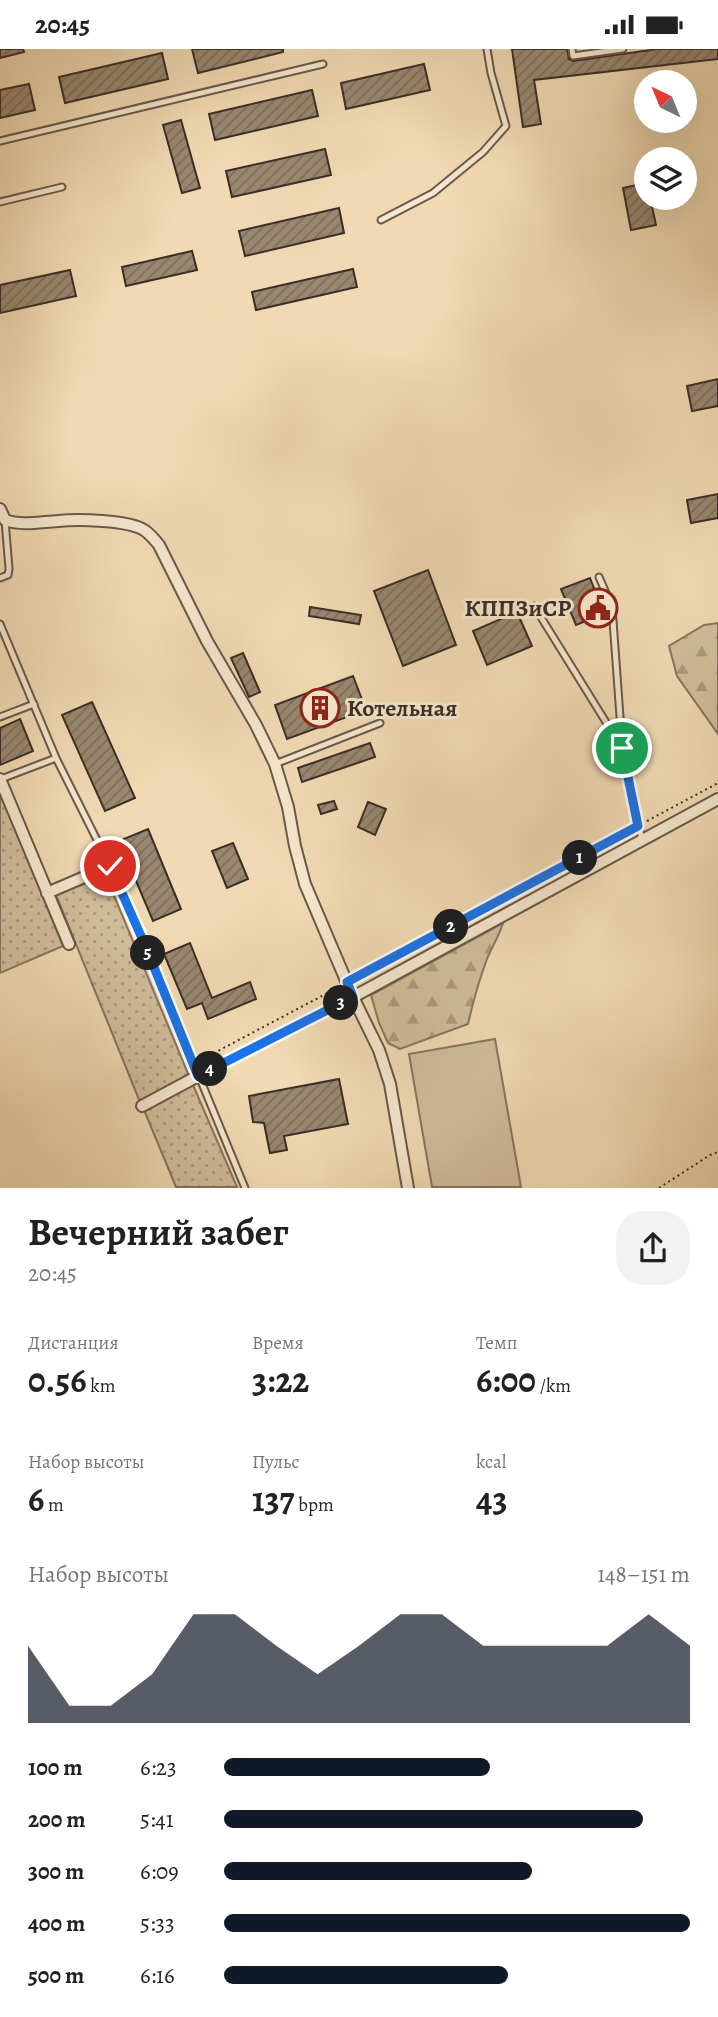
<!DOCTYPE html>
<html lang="ru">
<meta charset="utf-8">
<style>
:root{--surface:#fff;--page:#f2f2f2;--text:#222;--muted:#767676;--accent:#111827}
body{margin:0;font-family:Alegreya,serif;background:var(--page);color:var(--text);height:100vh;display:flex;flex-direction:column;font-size:26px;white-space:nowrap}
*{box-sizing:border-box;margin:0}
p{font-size:23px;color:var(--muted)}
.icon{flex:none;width:38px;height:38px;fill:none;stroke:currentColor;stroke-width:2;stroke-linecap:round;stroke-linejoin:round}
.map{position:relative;height:1139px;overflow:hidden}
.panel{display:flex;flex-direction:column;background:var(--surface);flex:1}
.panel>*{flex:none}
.needle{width:46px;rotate:317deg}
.fabs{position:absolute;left:634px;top:21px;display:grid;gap:14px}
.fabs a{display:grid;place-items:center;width:63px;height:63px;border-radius:50%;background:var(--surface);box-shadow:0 7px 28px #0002;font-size:35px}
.pin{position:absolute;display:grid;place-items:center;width:60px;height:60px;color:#fff;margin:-30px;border:4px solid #fff;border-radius:50%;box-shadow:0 2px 7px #0007}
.km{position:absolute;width:35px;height:35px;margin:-18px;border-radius:50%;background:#222;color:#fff;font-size:19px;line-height:35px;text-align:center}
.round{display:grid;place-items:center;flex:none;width:74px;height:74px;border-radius:28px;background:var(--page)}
.overview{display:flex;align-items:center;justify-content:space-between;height:119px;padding:0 28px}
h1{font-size:38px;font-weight:600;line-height:52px}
.metrics{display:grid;grid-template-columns:repeat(3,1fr);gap:10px;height:119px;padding:7px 28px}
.metrics div{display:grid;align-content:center}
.metrics b{font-size:35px;font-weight:600}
.metrics small{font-size:19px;font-weight:400}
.metrics p{font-size:19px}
.chart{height:196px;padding:14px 28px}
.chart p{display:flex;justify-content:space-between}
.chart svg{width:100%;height:126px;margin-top:7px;fill:var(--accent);opacity:.7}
ul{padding:0 28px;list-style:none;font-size:23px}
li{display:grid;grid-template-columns:112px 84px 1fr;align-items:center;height:52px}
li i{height:18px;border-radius:9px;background:var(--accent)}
.status{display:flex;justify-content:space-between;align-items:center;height:49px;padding:0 35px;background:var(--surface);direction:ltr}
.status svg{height:19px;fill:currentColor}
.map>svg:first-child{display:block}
.grass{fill:url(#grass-dots);stroke:#867661;stroke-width:2}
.forest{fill:url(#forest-firs);stroke:#867661;stroke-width:2}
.pitch{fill:#d2bd9b;stroke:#867661;stroke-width:2}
.building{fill:url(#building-hatch);stroke:#3a2e27;stroke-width:2}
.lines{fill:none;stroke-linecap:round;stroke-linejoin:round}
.lane-casing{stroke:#68594a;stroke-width:9}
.street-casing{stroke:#68594a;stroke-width:14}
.path{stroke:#3a2e27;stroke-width:2;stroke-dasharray:2 3.5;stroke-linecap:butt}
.lane{stroke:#f6e7ce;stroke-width:5}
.street{stroke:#f6e7ce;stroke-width:10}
.route-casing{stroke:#fff;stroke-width:14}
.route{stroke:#1a73e8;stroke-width:9}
.labels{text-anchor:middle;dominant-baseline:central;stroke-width:6;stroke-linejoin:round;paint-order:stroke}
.poi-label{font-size:24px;font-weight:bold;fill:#3a2e27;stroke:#f6e7ce;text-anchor:end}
</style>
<div class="status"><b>20:45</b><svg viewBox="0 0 49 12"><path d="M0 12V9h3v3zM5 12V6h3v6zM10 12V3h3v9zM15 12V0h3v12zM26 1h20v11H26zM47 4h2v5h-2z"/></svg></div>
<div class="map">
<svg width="718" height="1139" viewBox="0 0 718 1139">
<defs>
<pattern id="grass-dots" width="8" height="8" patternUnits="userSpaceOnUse" patternTransform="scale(1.75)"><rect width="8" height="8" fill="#d2bd9b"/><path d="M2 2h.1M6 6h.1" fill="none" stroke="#ab9a7e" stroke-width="1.8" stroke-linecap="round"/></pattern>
<pattern id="forest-firs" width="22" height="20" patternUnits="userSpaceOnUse" patternTransform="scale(1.75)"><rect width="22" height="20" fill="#d2bd9b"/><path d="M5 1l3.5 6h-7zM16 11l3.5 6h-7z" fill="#ab9a7e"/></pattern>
<pattern id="building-hatch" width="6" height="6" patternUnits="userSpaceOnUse" patternTransform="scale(1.75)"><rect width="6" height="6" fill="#998770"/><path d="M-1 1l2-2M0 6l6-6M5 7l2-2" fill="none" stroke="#7e6f5c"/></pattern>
</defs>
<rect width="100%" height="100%" fill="#f1dab3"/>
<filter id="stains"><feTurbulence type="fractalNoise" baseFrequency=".00286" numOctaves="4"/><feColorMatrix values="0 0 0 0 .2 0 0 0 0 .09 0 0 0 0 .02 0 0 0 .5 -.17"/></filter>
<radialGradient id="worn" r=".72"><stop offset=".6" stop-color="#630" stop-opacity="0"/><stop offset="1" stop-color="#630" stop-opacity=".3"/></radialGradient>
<g class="grass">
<path d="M0,742L63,897L0,924Z"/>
<path d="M105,825L189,1027L140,1053L56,846Z"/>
<path d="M193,1036L237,1138H176L144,1061Z"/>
</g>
<g class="forest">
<path d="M718,574V685L677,627L669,597L704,576Z"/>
<path d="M503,874C499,887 492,898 487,910C479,931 473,953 468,975L400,1000L388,994L379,974L371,946Z"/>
</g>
<path class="pitch" d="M495,990L521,1138H432L409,1005Z"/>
<g class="building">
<path d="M0,0H23L24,3L0,9Z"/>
<path d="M192,0H283V3L198,24Z"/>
<path d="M512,0H567L569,10L573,12L658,0H718V10L534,31L541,75L523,78Z"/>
<path d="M162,4L168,30L65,54L59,28Z"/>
<path d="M424,15L430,41L346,60L341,34Z"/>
<path d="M29,35L35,61L0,69V41Z"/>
<path d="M312,41L318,67L215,91L209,65Z"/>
<path d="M181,71L200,139L182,144L163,76Z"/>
<path d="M325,100L331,126L232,148L226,122Z"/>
<path d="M646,134V149H650L656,176L631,181L623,139Z"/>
<path d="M339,159L344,184L245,207L239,182Z"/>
<path d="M192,202L197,221L126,237L122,218Z"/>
<path d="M353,220L357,238L256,261L252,243Z"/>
<path d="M70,221L76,247L0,264V236Z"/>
<path d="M718,330V357L692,362L687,337Z"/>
<path d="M718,445V469L691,474L687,451Z"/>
<path d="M428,521L456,596L403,617L374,542Z"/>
<path d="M590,529L604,565L576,576L561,540Z"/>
<path d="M310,558L361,566L359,575L309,567Z"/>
<path d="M517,563L532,597L487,616L473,582Z"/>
<path d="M243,604L260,643L249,648L231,609Z"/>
<path d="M353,627L366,661L287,690L275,656Z"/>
<path d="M92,653L135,749L105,762L62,666Z"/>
<path d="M20,670L33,702L0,716V679Z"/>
<path d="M370,694L375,708L302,733L298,719Z"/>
<path d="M334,752L337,760L321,765L318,756Z"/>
<path d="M368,753L386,760L375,786L358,778Z"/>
<path d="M148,780L181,860L153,872L119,792Z"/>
<path d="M233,794L248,830L227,839L212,802Z"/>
<path d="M190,894L212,949L250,933L256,950L208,970L202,954L187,960L164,905Z"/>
<path d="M339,1030L348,1075L284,1087L287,1101L270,1104L264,1074L253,1073L249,1047Z"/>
</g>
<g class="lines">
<defs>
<g id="lane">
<path d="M572,0L573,7L623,0"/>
<path d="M0,92L323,15"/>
<path d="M0,153L62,138"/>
<path d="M381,171L433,144L483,103L506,77L491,24L487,0"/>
<path d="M599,528L612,558L622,695"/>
<path d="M0,529L8,526L9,520L5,471"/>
<path d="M534,557L622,699L642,791"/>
<path d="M0,575L56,709L110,817L145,896L245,1139"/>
<path d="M0,668L34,655"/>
<path d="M275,715L380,674"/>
<path d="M1,730L56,709"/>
<path d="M198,1027L353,948"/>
</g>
<g id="street">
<path d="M0,460L5,471C22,477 40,473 58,472C78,470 128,471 144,481C150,485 155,491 159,496L207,592L256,676L275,715L288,758L295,797L305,835L353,948L379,1001L390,1035L408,1139"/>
<path d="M0,730L69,895"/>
<path d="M47,844L110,817"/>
<path d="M353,948L718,750"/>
<path d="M142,1057L198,1027"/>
</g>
</defs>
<use href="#lane" class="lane-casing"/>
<use href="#street" class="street-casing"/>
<g class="path">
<path d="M647,772L718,734"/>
<path d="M357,928L632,780"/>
<path d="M199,1012L337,939"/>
<path d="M659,1139L710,1106L718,1103"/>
</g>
<use href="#lane" class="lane"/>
<use href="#street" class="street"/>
</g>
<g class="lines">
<defs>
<path id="route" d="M110,817L145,896L198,1027L353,948L347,933L638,777L622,699"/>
</defs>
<use href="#route" class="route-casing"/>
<use href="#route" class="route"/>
</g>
<defs>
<symbol id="civic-ring" viewBox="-11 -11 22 22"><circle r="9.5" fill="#f6e7ce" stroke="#8f2418" stroke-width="1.5"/><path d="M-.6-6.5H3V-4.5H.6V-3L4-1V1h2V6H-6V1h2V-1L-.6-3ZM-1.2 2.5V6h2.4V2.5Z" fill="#8f2418"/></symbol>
<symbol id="building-ring" viewBox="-11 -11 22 22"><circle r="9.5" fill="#f6e7ce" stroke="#8f2418" stroke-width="1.5"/><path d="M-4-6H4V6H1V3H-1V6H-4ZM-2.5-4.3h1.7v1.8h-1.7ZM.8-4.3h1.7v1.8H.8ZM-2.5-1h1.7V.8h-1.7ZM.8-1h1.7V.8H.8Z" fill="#8f2418"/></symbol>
</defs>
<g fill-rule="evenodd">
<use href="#civic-ring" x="576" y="537" width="44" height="44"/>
<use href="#building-ring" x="298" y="637" width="44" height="44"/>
</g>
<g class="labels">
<g class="poi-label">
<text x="571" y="559">КППЗиСР</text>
<text x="347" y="659" text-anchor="start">Котельная</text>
</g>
</g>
<rect width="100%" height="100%" filter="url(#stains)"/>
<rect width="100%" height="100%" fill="url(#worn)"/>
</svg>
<div class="fabs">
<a><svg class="needle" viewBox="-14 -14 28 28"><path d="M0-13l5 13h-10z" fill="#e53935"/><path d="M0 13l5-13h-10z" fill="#767676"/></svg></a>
<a><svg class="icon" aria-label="layers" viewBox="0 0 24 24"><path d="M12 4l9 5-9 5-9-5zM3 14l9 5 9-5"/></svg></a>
</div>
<div class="pin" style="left:622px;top:699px;background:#1e9e55"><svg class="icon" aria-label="arrive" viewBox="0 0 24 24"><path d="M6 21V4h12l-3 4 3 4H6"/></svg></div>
<div class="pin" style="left:110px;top:817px;background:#d93025"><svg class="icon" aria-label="check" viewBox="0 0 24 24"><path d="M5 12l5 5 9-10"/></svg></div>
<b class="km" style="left:580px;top:809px">1</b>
<b class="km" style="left:451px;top:878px">2</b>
<b class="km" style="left:341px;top:954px">3</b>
<b class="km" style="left:210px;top:1020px">4</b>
<b class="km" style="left:148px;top:904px">5</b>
</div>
<section class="panel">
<div class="overview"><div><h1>Вечерний забег</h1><p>20:45</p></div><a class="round"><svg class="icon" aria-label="share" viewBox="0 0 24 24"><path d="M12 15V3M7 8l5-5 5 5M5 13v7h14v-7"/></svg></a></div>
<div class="metrics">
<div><p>Дистанция</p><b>0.56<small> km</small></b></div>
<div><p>Время</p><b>3:22</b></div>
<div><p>Темп</p><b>6:00<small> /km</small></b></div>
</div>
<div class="metrics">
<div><p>Набор высоты</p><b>6<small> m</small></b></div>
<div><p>Пульс</p><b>137<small> bpm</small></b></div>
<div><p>kcal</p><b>43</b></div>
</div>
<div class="chart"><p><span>Набор высоты</span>148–151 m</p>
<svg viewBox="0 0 160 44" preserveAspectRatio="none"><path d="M0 44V17L10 38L20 38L30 27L40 6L50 6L60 17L70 27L80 17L90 6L100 6L110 17L120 17L130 17L140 17L150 6L160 17V44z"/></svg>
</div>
<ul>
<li><b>100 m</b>6:23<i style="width:57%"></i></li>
<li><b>200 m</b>5:41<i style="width:90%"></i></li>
<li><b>300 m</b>6:09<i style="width:66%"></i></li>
<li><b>400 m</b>5:33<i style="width:100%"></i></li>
<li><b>500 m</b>6:16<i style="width:61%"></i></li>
</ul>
</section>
